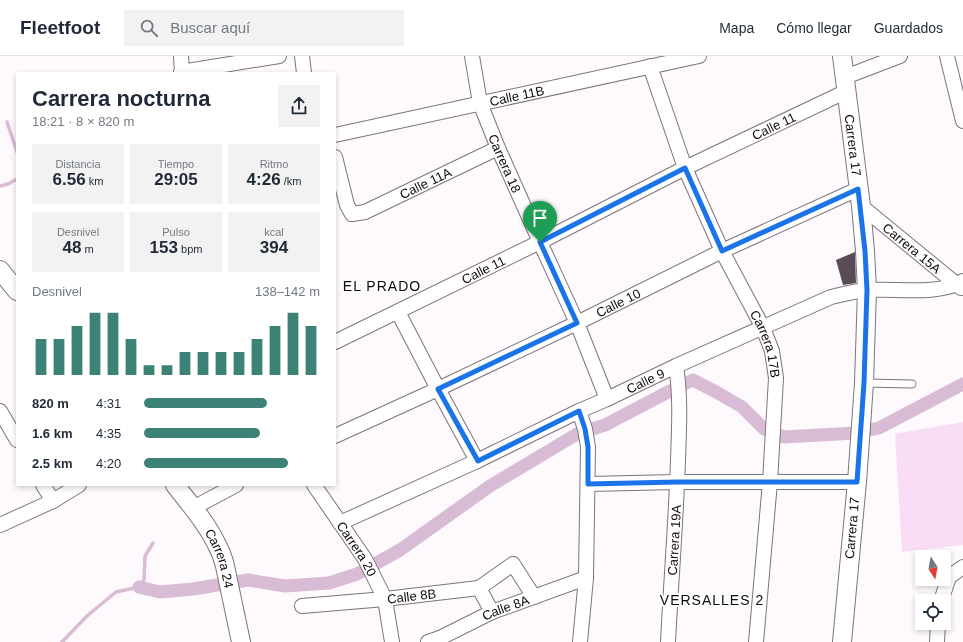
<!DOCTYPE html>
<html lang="es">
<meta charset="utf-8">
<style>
:root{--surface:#fff;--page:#f2f2f3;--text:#1f2937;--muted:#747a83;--line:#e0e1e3;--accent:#3d8276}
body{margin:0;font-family:Arial,sans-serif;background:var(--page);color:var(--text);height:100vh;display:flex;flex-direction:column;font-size:15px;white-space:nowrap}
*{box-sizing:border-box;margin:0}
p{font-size:13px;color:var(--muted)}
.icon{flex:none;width:22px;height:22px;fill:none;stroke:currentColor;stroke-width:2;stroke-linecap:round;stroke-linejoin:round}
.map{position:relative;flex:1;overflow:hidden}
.side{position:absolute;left:16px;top:16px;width:320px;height:414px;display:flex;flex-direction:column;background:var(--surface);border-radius:0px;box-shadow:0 2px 6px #0003}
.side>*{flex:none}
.needle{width:26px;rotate:169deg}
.buttons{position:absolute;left:915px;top:494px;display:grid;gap:8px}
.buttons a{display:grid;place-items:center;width:36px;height:36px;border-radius:0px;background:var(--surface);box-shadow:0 2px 6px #0003;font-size:20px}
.pin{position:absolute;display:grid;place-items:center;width:34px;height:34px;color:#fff;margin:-41px -17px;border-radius:50% 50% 50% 0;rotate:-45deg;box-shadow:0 0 4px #0007}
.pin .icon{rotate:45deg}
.round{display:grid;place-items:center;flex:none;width:42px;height:42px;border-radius:0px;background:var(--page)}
.headline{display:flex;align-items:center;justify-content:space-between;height:68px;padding:0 16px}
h1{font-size:22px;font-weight:700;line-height:30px}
.stats{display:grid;grid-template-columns:repeat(3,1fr);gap:6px;height:68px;padding:4px 16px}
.stats div{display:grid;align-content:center;border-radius:0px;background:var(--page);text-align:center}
.stats b{font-size:17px;font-weight:700}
.stats small{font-size:11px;font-weight:400}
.stats p{font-size:11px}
.chart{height:112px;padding:8px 16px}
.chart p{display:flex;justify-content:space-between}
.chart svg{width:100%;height:72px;margin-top:4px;stroke:var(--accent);stroke-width:6}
ul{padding:0 16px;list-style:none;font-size:13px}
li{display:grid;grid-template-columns:64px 48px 1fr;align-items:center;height:30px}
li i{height:10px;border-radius:5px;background:var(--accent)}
header{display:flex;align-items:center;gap:24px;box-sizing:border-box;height:56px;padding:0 20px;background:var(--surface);border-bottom:1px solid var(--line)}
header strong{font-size:19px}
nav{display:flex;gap:22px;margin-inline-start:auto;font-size:14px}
.search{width:280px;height:36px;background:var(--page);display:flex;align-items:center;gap:10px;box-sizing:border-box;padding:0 14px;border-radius:0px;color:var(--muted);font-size:15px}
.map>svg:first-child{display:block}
.green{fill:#f9dcf5}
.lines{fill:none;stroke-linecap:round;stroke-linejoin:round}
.stream{stroke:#d8bbd4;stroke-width:3.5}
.canal{stroke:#d8bbd4;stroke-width:13}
.building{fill:#584d56}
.service-casing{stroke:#7e737c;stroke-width:9}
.minor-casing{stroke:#7e737c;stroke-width:16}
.tertiary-casing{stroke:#7e737c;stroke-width:20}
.service{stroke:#fff;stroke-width:7}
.minor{stroke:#fff;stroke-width:14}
.tertiary{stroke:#fff;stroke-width:18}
.route-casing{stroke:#fff;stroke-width:8}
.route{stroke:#1a73e8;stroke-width:5}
.labels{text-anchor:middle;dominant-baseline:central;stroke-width:4;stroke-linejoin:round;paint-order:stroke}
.street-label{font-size:13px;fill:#0e0a0e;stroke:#fff}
.neighbourhood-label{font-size:14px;letter-spacing:1px;fill:#0e0a0e;stroke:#fff}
</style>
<header>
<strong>Fleetfoot</strong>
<div class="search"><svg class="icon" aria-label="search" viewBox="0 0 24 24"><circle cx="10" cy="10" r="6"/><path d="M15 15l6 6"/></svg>Buscar aquí</div>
<nav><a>Mapa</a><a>Cómo llegar</a><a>Guardados</a></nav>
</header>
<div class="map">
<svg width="963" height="586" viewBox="0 0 963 586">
<rect width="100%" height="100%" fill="#fef9fd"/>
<path class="green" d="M963,366V489L902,496L895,378Z"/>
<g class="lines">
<g class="stream">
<path d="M7,66L17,96"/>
<path d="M0,130L8,128L17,123"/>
<path d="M62,586L88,559L116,536L139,531L144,524L145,500L153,487"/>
</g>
<path class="canal" d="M139,531L160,536L193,533L248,524L285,530L329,527L357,518L400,494L490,430L577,378L605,369L668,336L693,324L718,337L742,351L764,373L784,381L855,377L879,372L963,328"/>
</g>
<path class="building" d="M855,196L856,227L843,229L836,204Z"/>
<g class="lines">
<defs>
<path id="service" d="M864,327L912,328"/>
<g id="minor">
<path d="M181,0L182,17"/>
<path d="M302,0L304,17"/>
<path id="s1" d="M472,0L480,47L498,92L540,186L577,267L607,343"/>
<path d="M947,0L963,65"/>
<path id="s2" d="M650,10L685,112L722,195L763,272L772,295L776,322L770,426L756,586"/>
<path d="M181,16L279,0"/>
<path d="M845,21L900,0"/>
<path id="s3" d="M335,79L699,0"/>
<path id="s4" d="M335,101L347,149L352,158L365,156L498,92"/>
<path id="s5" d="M861,150L961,232"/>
<path d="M398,256L438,333L477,405"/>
<path id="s6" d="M335,286L540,186L685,112L847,35"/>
<path d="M0,355L17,384"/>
<path d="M579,355L585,373L588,391L586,522L580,586"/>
<path id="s7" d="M335,380L438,333L577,267L722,195L858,133"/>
<path d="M588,428L677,426H857"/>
<path d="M43,429L53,445"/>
<path id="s8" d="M314,429L365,503L385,543L392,586"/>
<path d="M193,452L236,429"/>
<path id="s9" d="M340,467L477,405L579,355L607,343L676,310L831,241C843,238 855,235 868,234C897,232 936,240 963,225"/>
<path d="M0,469L53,445L79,429"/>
<path d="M479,532L492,556"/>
<path d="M941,545L949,521L963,511"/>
<path id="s10" d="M302,550L385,543L479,532L513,508L534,541"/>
<path id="s11" d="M428,586L442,581L492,556L586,522"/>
<path id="s12" d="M668,586C671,525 676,465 678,404C679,373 681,341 676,310"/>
<path d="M937,586L938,567"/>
</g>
<g id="tertiary">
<path id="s13" d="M842,0L861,150L865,195L867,234L864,327L857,426L842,586"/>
<path d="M0,214L17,235"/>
<path id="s14" d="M175,429C189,447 206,466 216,487C220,494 223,502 225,510L241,586"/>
</g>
</defs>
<use href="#service" class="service-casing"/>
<use href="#minor" class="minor-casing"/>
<use href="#tertiary" class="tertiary-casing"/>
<use href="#service" class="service"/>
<use href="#minor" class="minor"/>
<use href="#tertiary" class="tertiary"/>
</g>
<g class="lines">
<defs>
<path id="route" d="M685,112L722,195L858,133L865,195L867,234L864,327L857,426H677L588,428V391L585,373L579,355L478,405L438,333L577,267L540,186Z"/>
</defs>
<use href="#route" class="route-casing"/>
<use href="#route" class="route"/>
</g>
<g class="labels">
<g class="street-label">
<text stroke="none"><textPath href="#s3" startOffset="186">Calle 11B</textPath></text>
<text stroke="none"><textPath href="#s6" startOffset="489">Calle 11</textPath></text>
<text stroke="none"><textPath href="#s13" startOffset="90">Carrera 17</textPath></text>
<text stroke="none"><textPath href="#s1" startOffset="113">Carrera 18</textPath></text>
<text stroke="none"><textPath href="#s4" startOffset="140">Calle 11A</textPath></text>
<text stroke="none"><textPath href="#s5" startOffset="66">Carrera 15A</textPath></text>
<text stroke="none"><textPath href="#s6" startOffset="165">Calle 11</textPath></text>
<text stroke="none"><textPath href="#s7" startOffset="313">Calle 10</textPath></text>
<text stroke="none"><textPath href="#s2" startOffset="302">Carrera 17B</textPath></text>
<text stroke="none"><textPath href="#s9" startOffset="337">Calle 9</textPath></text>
<text transform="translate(852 472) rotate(-85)">Carrera 17</text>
<text stroke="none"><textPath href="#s12" startOffset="102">Carrera 19A</textPath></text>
<text stroke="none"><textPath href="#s8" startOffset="77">Carrera 20</textPath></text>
<text stroke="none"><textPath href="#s14" startOffset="87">Carrera 24</textPath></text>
<text stroke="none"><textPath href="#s10" startOffset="110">Calle 8B</textPath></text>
<text stroke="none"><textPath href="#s11" startOffset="85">Calle 8A</textPath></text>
</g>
<g class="neighbourhood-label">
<text x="382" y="230">EL PRADO</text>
<text x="712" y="544">VERSALLES 2</text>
</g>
</g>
</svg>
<div class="buttons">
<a><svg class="needle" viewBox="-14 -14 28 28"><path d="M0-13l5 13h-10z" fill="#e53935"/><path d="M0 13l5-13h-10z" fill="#747a83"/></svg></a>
<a><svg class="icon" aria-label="locate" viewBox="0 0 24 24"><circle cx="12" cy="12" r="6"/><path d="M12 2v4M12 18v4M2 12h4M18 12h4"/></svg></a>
</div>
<div class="pin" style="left:540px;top:186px;background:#1e9e55"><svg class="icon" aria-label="arrive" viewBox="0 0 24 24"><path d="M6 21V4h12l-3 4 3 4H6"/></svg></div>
<section class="side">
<div class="headline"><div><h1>Carrera nocturna</h1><p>18:21 · 8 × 820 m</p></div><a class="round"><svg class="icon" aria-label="share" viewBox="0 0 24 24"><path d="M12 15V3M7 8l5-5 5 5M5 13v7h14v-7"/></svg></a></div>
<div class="stats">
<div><p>Distancia</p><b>6.56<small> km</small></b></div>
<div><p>Tiempo</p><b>29:05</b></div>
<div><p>Ritmo</p><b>4:26<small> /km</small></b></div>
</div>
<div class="stats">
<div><p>Desnivel</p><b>48<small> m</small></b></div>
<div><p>Pulso</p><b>153<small> bpm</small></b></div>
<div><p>kcal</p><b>394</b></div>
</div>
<div class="chart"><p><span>Desnivel</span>138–142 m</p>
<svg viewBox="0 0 160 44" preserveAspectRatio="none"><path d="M5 44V22M15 44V22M25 44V14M35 44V6M45 44V6M55 44V22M65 44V38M75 44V38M85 44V30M95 44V30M105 44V30M115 44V30M125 44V22M135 44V14M145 44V6M155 44V14"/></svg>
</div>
<ul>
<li><b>820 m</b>4:31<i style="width:70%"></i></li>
<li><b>1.6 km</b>4:35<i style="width:66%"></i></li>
<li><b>2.5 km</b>4:20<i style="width:82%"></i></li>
</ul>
</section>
</div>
